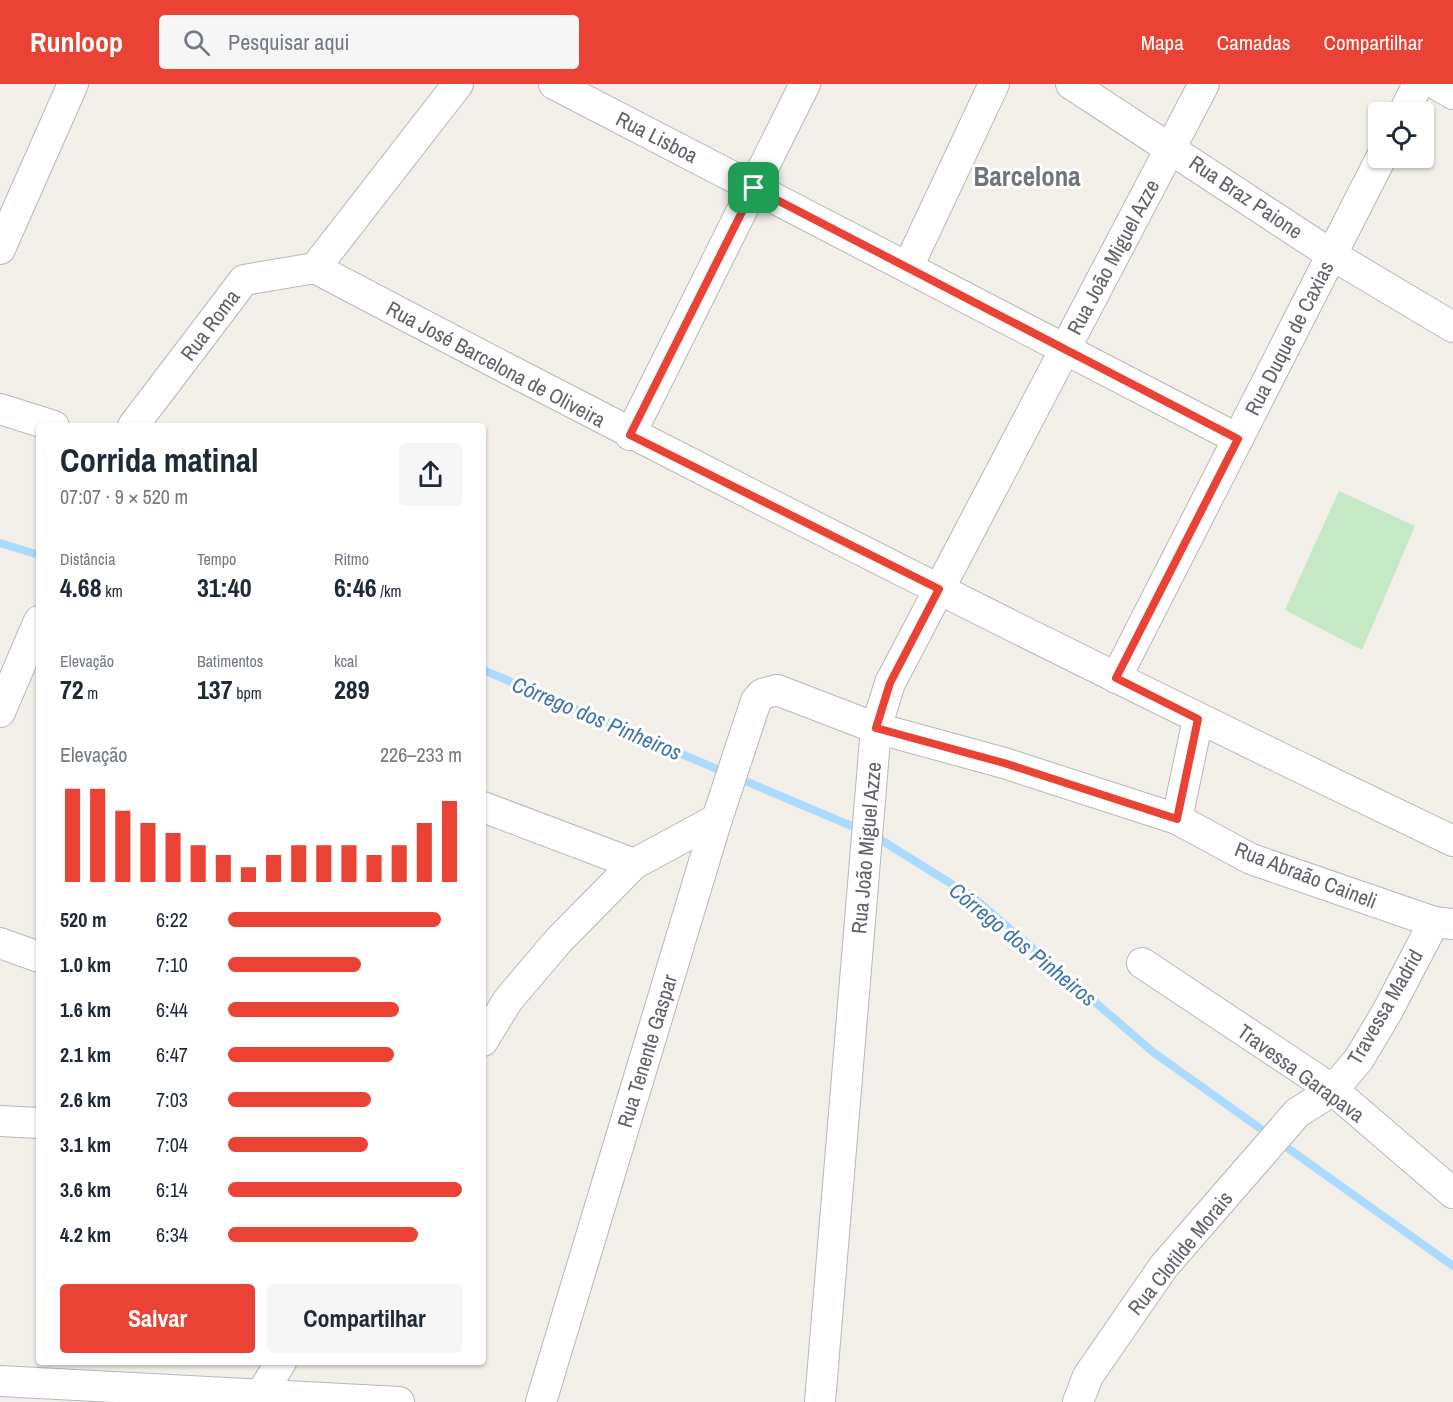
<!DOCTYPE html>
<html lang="pt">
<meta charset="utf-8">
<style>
:root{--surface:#fff;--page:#f6f6f7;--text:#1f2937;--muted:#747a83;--accent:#ea4335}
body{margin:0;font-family:"Archivo Narrow",sans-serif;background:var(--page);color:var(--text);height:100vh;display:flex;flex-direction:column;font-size:22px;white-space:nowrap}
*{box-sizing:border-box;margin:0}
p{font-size:20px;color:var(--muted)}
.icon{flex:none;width:33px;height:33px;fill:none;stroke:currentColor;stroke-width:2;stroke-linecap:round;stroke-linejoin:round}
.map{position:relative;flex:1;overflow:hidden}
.side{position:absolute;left:36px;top:339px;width:450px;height:942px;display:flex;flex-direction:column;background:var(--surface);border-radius:6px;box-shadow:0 2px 4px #0004}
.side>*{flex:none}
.tools{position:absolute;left:1368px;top:18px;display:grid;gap:12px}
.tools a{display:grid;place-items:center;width:66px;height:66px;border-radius:6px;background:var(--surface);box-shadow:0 2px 4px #0004;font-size:30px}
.pin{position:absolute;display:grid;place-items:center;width:51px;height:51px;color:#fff;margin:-26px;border-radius:12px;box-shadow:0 3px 9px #0006}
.round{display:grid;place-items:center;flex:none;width:63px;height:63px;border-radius:6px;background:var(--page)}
.overview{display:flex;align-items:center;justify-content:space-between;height:102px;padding:0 24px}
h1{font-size:33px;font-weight:800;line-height:45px}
.stats{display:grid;grid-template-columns:repeat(3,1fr);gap:9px;height:102px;padding:6px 24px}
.stats div{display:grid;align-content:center}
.stats b{font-size:26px;font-weight:800}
.stats small{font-size:16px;font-weight:400}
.stats p{font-size:16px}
.chart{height:168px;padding:12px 24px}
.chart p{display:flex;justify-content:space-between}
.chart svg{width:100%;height:108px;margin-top:6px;stroke:var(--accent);stroke-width:6}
.cta{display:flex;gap:12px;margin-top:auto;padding:12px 24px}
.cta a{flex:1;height:69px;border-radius:6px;background:var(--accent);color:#fff;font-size:24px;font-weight:800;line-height:69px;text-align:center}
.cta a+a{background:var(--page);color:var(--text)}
ul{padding:0 24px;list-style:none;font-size:20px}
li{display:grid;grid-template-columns:96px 72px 1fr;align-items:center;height:45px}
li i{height:15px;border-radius:8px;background:var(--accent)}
header{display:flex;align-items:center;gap:36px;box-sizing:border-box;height:84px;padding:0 30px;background:var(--accent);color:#fff}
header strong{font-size:28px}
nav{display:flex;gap:33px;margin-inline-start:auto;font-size:21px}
.search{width:420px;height:54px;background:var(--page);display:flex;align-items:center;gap:15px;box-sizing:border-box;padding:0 21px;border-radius:6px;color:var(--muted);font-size:22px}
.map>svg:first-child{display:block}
.green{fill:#c5e8c5}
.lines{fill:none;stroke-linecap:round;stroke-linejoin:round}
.stream{stroke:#aadaff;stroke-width:8}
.minor-casing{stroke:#b5b8bc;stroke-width:32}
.minor{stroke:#fff;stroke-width:30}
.route-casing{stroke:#fff;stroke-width:12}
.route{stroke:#ea4335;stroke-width:8}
.labels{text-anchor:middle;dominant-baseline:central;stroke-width:6;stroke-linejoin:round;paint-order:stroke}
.street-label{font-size:21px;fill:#5f6368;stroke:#fff}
.water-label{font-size:22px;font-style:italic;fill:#4174aa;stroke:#fff}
.district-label{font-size:27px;font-weight:bold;fill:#70757a;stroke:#fff}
</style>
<header>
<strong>Runloop</strong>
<div class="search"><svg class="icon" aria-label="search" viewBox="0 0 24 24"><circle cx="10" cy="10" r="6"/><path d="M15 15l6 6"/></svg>Pesquisar aqui</div>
<nav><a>Mapa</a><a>Camadas</a><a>Compartilhar</a></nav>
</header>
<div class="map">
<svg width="1453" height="1318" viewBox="0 0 1453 1318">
<rect width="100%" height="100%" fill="#f1efe8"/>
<path class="green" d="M1339,407L1415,442L1362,566L1285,526Z"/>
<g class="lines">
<g class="stream">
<path d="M0,459L39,471"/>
<path d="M483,586L861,746"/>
<path d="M873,751L974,814L1153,968L1453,1182"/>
</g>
<defs>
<g id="minor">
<path d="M554,0L1238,355"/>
<path d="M1071,0L1332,171L1453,243"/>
<path d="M1436,0L1453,10"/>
<path d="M1404,28L1418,0"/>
<path d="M0,165L73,0"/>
<path d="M908,183L994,0"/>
<path d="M315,184C690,382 1070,574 1453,757"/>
<path d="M315,184L458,0"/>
<path d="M0,325L54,342"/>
<path d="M133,342L244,196L315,184"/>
<path d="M630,351L805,0"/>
<path d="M1116,594L1381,74"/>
<path d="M0,628L39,537"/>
<path d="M483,723L634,780"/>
<path d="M1177,735L1198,635"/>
<path d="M0,859L39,873"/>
<path d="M1142,879L1333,1006L1453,1109"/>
<path d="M483,957L508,916L559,856L634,780L717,735"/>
<path d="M0,1037L39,1039"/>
<path d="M0,1297L399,1318"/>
<path d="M256,1318L281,1278"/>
<path d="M541,1318L717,735L756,617L762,610L777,606L876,644L1004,679L1177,735L1251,775L1434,838L1453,840"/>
<path d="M820,1318L876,644L890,599L1204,0"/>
<path d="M1078,1318L1088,1292L1164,1182L1297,1029L1333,1006L1359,975L1387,928L1434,838"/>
</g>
</defs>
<use href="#minor" class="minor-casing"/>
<use href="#minor" class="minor"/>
</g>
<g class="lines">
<defs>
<path id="route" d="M754,104L1238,355L1116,594L1198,635L1177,735L1004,679L876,644L890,599L939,505L630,351Z"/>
</defs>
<use href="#route" class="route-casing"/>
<use href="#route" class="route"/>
</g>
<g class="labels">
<g class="street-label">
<text transform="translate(657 53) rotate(27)">Rua Lisboa</text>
<text transform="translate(1246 113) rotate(34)">Rua Braz Paione</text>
<text transform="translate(1113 173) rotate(-62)">Rua João Miguel Azze</text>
<text transform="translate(210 241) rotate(-53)">Rua Roma</text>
<text transform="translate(1289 254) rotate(-63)">Rua Duque de Caxias</text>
<text transform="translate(496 280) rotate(28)">Rua José Barcelona de Oliveira</text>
<text transform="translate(866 764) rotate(-85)">Rua João Miguel Azze</text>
<text transform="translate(1306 791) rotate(21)">Rua Abraão Caineli</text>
<text transform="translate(1385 923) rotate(-60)">Travessa Madrid</text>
<text transform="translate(647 967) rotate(-73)">Rua Tenente Gaspar</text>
<text transform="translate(1301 989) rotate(36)">Travessa Garapava</text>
<text transform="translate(1180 1169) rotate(-51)">Rua Clotilde Morais</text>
</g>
<g class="water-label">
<text transform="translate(597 634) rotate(23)">Córrego dos Pinheiros</text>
<text transform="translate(1023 860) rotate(39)">Córrego dos Pinheiros</text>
</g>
<g class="district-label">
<text x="1027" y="92">Barcelona</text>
</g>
</g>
</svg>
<div class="tools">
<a><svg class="icon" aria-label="locate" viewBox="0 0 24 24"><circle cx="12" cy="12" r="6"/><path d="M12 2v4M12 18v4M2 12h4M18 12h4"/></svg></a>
</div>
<div class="pin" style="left:754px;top:104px;background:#1e9e55"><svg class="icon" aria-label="arrive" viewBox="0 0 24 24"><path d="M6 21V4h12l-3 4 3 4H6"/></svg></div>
<section class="side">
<div class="overview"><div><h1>Corrida matinal</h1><p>07:07 · 9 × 520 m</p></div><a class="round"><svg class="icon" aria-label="share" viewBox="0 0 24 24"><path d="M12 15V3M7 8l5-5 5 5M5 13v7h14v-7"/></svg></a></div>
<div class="stats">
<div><p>Distância</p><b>4.68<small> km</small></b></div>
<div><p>Tempo</p><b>31:40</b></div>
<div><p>Ritmo</p><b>6:46<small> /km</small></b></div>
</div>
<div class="stats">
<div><p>Elevação</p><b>72<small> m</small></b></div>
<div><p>Batimentos</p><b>137<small> bpm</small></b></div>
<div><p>kcal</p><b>289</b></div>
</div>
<div class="chart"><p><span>Elevação</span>226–233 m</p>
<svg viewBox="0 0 160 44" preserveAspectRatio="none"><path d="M5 44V6M15 44V6M25 44V15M35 44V20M45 44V24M55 44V29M65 44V33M75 44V38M85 44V33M95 44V29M105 44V29M115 44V29M125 44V33M135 44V29M145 44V20M155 44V11"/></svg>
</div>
<ul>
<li><b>520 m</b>6:22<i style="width:91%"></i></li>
<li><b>1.0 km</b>7:10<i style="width:57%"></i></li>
<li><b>1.6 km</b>6:44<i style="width:73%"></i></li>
<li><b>2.1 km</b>6:47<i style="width:71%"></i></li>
<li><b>2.6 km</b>7:03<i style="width:61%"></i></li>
<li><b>3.1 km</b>7:04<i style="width:60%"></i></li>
<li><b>3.6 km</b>6:14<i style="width:100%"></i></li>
<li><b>4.2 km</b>6:34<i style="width:81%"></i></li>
</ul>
<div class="cta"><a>Salvar</a><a>Compartilhar</a></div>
</section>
</div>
